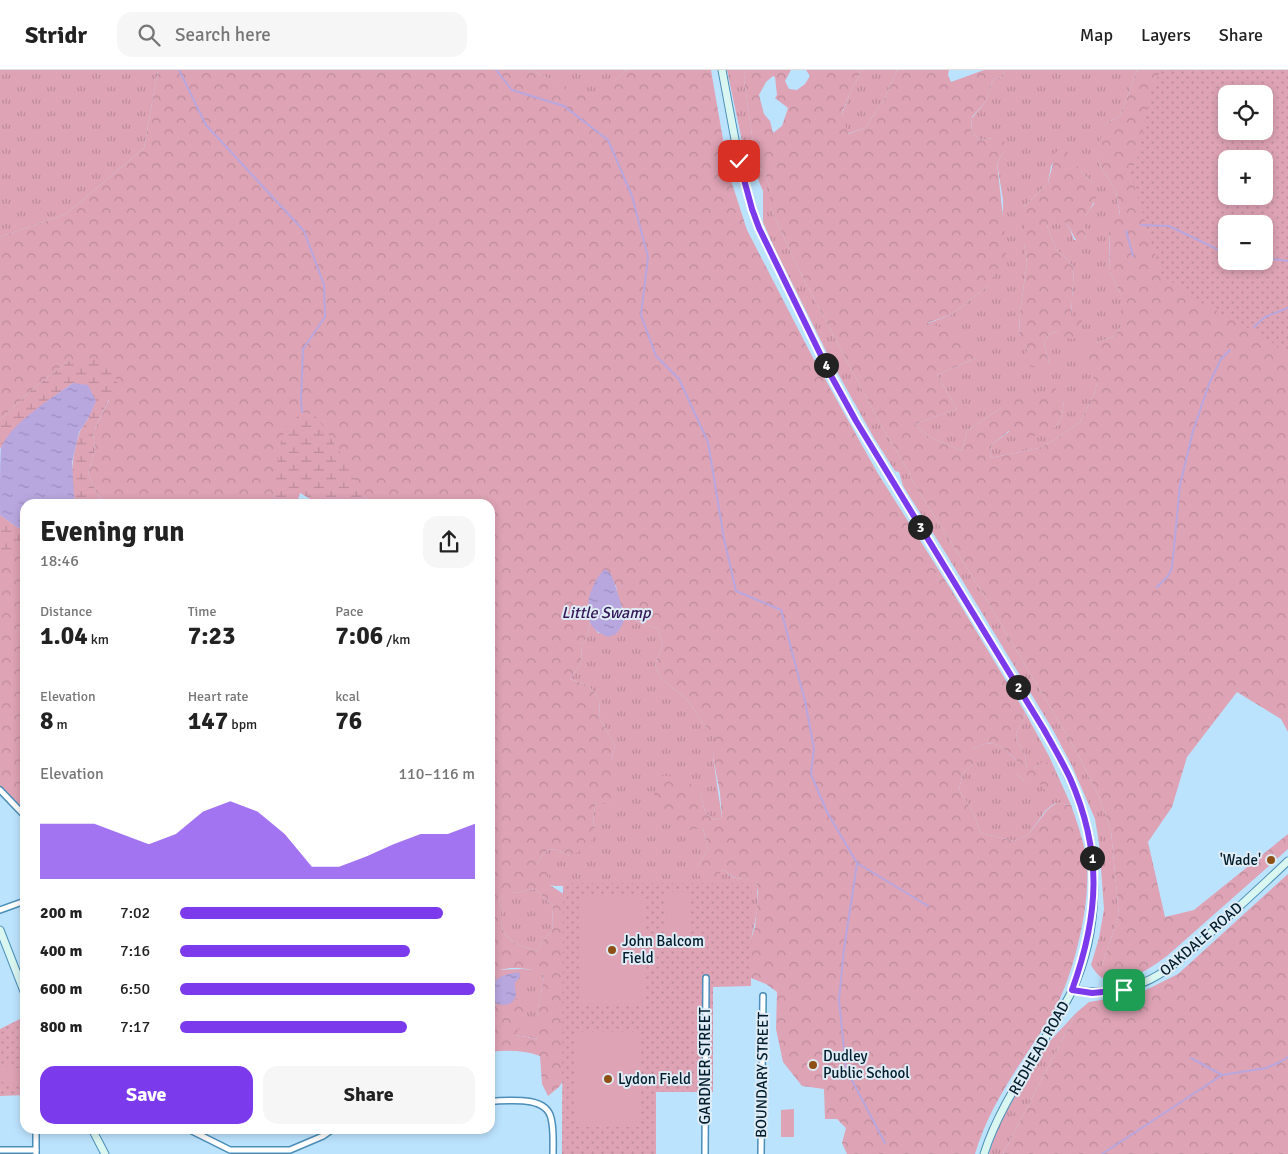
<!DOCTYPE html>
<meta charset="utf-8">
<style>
:root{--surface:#fff;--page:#f6f6f6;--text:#222;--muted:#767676;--line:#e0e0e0;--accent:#7c3aed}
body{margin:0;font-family:Signika,sans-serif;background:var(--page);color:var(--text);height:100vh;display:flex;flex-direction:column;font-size:19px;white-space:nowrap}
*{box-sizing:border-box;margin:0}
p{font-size:16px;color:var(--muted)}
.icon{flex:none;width:28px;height:28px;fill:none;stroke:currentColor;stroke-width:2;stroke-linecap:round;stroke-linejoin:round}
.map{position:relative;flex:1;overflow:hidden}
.side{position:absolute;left:20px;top:429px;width:475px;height:635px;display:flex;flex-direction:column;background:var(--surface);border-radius:15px;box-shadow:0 2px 8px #0003}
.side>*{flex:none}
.buttons{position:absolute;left:1218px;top:15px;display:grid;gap:10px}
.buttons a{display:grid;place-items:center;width:55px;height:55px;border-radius:10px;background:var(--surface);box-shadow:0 2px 8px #0003;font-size:25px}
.pin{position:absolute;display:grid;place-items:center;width:42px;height:42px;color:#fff;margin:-21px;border-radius:10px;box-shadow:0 2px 8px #0006}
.km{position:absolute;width:25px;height:25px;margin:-12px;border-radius:50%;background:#222;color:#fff;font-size:14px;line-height:25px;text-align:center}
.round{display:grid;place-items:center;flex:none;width:52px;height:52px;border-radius:15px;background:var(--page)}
.summary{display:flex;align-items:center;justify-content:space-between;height:85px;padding:0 20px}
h1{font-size:28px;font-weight:800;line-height:38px}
.stats{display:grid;grid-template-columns:repeat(3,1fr);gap:8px;height:85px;padding:5px 20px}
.stats div{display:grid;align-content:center}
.stats b{font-size:25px;font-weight:800}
.stats small{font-size:14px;font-weight:400}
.stats p{font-size:14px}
.chart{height:140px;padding:10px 20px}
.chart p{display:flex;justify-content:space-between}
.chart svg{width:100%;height:90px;margin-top:5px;fill:var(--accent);opacity:.7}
.button{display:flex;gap:10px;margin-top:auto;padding:10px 20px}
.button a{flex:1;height:58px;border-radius:15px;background:var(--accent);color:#fff;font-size:20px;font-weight:800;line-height:58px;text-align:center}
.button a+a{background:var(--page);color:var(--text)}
ul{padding:0 20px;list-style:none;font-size:16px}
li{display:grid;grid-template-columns:80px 60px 1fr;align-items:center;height:38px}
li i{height:12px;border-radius:6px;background:var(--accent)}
header{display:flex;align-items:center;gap:30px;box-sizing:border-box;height:70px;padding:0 25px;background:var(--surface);border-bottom:1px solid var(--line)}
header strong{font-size:24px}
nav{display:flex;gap:28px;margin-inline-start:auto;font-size:18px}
.search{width:350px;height:45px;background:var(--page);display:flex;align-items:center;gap:12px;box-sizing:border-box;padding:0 18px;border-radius:15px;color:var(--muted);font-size:19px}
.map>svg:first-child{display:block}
.grass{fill:url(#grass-tufts);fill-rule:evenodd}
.forest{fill:url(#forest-crowns);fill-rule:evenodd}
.wetland{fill:url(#wetland-marsh)}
.park{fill:url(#park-dots);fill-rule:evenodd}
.garden{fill:#dea3b5}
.water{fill:url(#water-ripples)}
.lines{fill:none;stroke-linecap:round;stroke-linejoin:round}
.stream{stroke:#b8a7df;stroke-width:2}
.street-casing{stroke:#4b8eb8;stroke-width:8}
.secondary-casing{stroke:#4b8eb8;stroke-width:9}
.street{stroke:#fff;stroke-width:5}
.secondary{stroke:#daf6f0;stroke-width:7}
.route-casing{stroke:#fff;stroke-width:10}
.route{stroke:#7c3aed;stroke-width:6}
.poi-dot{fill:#8e5014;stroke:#dfecf5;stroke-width:2}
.labels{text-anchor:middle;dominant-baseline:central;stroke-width:4;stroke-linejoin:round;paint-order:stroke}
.poi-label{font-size:15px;fill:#011c2c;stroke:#dfecf5;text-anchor:start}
.street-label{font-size:15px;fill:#011c2c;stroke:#dfecf5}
.water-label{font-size:16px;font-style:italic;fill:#341859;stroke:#dfecf5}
</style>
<header>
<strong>Stridr</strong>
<div class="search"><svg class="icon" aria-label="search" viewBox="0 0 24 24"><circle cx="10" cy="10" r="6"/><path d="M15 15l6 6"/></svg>Search here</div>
<nav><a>Map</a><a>Layers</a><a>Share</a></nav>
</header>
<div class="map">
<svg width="1288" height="1084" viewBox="0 0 1288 1084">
<defs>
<pattern id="grass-tufts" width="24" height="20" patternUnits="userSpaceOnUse" patternTransform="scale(1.25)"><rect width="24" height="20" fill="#dea3b5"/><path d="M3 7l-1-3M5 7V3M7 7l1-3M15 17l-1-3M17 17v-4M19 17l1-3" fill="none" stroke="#bd8c9c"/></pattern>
<pattern id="forest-crowns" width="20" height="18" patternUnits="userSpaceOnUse" patternTransform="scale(1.25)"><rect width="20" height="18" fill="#dea3b5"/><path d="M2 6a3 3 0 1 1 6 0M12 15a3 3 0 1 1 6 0" fill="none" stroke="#bd8c9c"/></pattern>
<pattern id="wetland-marsh" width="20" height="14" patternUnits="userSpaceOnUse" patternTransform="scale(1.25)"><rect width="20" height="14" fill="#dea3b5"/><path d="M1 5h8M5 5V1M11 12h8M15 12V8" fill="none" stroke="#bd8c9c"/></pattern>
<pattern id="park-dots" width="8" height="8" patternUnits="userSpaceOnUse" patternTransform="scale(1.25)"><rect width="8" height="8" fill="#dea3b5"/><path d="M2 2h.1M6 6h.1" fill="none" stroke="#bd8c9c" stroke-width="1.8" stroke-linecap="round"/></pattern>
<pattern id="water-ripples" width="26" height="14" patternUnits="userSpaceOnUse" patternTransform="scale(1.25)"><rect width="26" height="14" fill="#b8a7df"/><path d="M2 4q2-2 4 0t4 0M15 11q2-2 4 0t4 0" fill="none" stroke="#9c8fc0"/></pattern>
</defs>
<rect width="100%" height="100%" fill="#bce3fe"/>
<g class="grass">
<path d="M0,0H158L144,78L66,144L0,167Z"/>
<path d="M531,0H626L595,31Z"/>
<path d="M727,0H746L744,9L756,94L765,103L770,119V137L800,202L878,350L909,402L910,407L979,517L1079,686L1099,727L1111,761L1119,845L1102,895L1119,904L1129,907C1110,911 1102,914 1091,895L1099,868L1104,839L1099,773L1095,749L1072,696L1053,660L945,482L903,416L899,402L895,401L874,368L831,291L773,175L763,152V121L757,107L749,104Z"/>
<path d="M862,0H897L885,28L865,58L847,64L842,44L850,23Z"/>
<path d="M1004,0H1137L1120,46L1106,53L1098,92L1116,121L1120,146L1109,166L1110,202L1121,225V256L1115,266L1095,273L1097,313L1094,325L1080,352L1056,369L1039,378L990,388L992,374L1010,361L1054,358L1061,350L1064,332L1043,326L1001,338L967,361L962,381L928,366L915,354L957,339L937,305L976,288L926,254L951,245L988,216L1003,155V130L997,93L1004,81L993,68L980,70L971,62L972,48L986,31L993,9L1003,7ZM1064,79L1085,106L1094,113V134C1082,149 1083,153 1086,171L1074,170C1070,158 1067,150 1054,146L1047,156L1056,179L1070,192L1074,199L1071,245L1058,261L1049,264L1044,273L1049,293L1024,288L1028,279L1019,267L1020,242L1027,193L1024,172V137L1048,113L1051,96Z"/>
<path d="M624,543L639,552L658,559L663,573L655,595L661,609L687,629L704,655L717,665L713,687L722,748L714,750L705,742L700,722L703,758L708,780L697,797L721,801L725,800C731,811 744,808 756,810C761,839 752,867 743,894L635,815L555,816L550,815L537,794C546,777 553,776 569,786L595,758L593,750L596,731L611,734V691L615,676L600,649L599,629L588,615L570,609L581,593L582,575L587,567L590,552L598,563L616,564L624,550Z"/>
<path d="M1025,642L1049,686L1071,735L1055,733L1046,740L1028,765L1014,771L981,763L973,742L959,720L963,703L973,694V679C994,667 1002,676 1017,691V704L1025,712L1042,692L1034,699H1027L1025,686L1017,672L1016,663L1024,649Z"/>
<path d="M535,819L553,836L552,861L544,869L537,881C520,876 501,871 501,849C501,840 502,839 499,830L507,821L516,823Z"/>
<path d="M521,899L537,900L544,904C542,927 533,946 539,969L515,965L507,932H490V904L496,900Z"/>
<path d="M1076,943L1003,1084H989L998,1055L1026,1008L1048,973Z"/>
</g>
<g class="forest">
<path d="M158,0H531L595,30L626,0H711L729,104L747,160L810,282L877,402L952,521L1025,642L1024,649L1016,663L1017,672L1025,686L1027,699H1034L1042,692L1049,693L1057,708L1056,721L1048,723L1039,713L1025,712L1017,704V691C1002,676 994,667 973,679V694L963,703L959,720L973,742L981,763L1014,771L1028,765L1047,740L1056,733L1071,735C1077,752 1083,769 1086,786C1093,829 1073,911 1050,948C1022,992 990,1033 975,1084H847L842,1073L846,1058L837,1049H825L824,1019L802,1016L783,992L776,959L777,922L766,914L746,906L743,894L755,857L758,823L756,811C744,808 732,811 725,800L721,801L718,807H700L697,797L708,780L703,758L685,761L663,749L654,724L659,706H668L686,710L700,722L705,742L714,750L722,748L720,723L713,687L716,665L704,655L687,629L661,609L655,595L663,573L658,559C632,550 619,545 616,515L589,537L590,552L587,567L582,575L581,593L570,609L588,615L599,629L600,649L615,676L611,691V734L596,732L593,750L595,758L593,769L583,780L569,786C553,776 546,777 537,794L549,804L550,815L568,827L567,1005L559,1017L548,1026L542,1014L540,986C524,980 507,980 490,982V932H507L522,928L527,946L515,965L538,969C533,946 542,927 544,904C530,897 503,895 490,904V434H369L366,428L276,409L272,434H105L96,422L88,403L95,380L93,362L109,330L70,290L29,322L0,350V167L66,144L144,78ZM535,819L553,836L552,861L544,869L537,881C520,876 501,871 501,849C501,840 502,839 499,830L507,822L516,823Z"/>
<path d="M746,0H791L785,11L789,19L797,20L805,14L810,6L806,0H862L850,23L842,43L848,64L865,58L885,28L897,0H949L948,5L951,12L984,0H1004L1003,7L993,9L986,31L972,47L971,62L980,70L993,68L1005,72L1004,81L997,93L1007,182L988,216L951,245L927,253L964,264L976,288L937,305L957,339L915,354L928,366L962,381L967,361L1001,338L1034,319L1043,326L1054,316L1064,332L1061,350L1054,358L1027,369L1009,361L992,374L990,388L1039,378L1056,369L1080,352L1094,325L1097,313L1078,282L1095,273L1115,266L1121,256V225L1110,202L1109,154L1120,145L1116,121L1098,92L1101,68L1106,53L1120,46L1137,0H1288V662L1281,649L1237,622L1187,687L1172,737L1148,772L1165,847L1194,840L1288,764V779L1167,886C1151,897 1139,909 1119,904C1111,902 1108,902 1102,895L1119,845L1111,761L1099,727L1079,686L979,517L910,407L909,402L878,350L800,202L770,137V119L765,103L756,94L744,9ZM773,6L775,7L777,25L775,28L788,38L782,56L773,63L770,51L764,44L759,25L766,12ZM1226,24H1264V61H1226ZM1226,89H1264V126H1226ZM1226,154H1264V191H1226Z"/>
<path d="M1064,78L1085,106L1094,113L1098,122C1090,146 1081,141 1086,171L1082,177C1070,166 1072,151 1054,147L1047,156L1056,179L1070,192L1074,199L1071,245L1082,250L1081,261L1074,269L1062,268L1058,261L1049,264L1044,273L1049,293L1042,298L1031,297L1023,288L1028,279L1019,268L1020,242L1027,193L1024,173V137L1048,113L1056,82Z"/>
<path d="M25,481V740L0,716V486L6,483Z"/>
<path d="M1288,804V1084H1003L1076,943L1089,932L1138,924L1178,904Z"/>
</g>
<g class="wetland">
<path d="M93,288L113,296L117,313L93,362L95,380L88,403L96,422L105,434H76C69,412 72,385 79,364C81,358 86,352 89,347L73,313C44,333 20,350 0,379V350L29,322L70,290Z"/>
<path d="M302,342L312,344L319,350L345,390L369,434H313L312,430L300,423L297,434H272L279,379L286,355L295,349Z"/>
<path d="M0,445L17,457L25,460V481L0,486Z"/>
</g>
<g class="park">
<path d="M1161,0H1288V282L1231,248L1196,230L1161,204L1128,95H1136L1151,20ZM1226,24H1264V61H1226ZM1226,89H1264V126H1226ZM1226,154H1264V191H1226Z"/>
<path d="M563,813H752L751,916L713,917V1022H656V1084H562Z"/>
<path d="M24,947L25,1025L0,1026V959Z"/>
</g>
<g class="garden">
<path d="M689,821L690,866L667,865L666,822Z"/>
<path d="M580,825L644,826V935L580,934Z"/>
<rect x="576" y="962" width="63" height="95"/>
<path d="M0,996L25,999L23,1015L0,1012Z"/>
<path d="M794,1039V1067H781V1040Z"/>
</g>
<g class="water">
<path d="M73,313L88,315L96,331L89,347L79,362L72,392L74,427L76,434H25V460L17,457L0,445C0,433 0,387 1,378C10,354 52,328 73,313Z"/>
<path d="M605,499C609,502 609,501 611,505C614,509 625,546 624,550C623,555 619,560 616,564L608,567C601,564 593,560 590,552C584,534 592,511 605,499Z"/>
<path d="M519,902L520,907C519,909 516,910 515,913C514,916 516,922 516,925C513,938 497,937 490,929C490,908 501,905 519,902Z"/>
</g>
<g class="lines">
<g class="stream">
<path d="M179,0L206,55L304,161L324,215L325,247L303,279L301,330L302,342"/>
<path d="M496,0L512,20L564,36L608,70L632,126L648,187L641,245L656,286L679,309L708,372L724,469L736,521L781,540L805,631L814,678L811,704L827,742L857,793L928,836"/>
<path d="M1141,155L1169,156L1219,180L1226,181"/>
<path d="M1126,161L1133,186"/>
<path d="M1264,188L1288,191"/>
<path d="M1254,257L1265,247L1288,238"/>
<path d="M1157,517L1168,506L1172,498L1180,415L1193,361L1209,314L1221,289L1230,280"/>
<path d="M857,794L844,879L839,930L846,999L885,1073"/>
<path d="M1191,988L1222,1005"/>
<path d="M1102,1084L1222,1005L1266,998L1280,992L1288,987"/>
</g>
<defs>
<g id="street">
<path d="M0,720L25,746"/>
<path d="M0,840L25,831"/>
<path d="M490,1031C507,1031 546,1025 551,1048C554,1059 553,1072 553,1084"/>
<path d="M36,1059V1084"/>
<path d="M188,1059L230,1080H290L323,1066L333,1059"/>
<path d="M0,1080H36"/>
<path d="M705,1084L706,908"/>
<path d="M761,1084L763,926"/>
</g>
<g id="secondary">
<path d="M722,0L739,91L752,139L759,158L829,302L856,351L1043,658C1056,681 1069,704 1078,729C1101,788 1099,863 1072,921C1067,931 1061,941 1055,951C1031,994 999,1036 984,1084"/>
<path d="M0,860L25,924"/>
<path d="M1072,920C1141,930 1171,899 1218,856C1242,834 1265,813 1288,791"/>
<path d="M92,1059L105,1084"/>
</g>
</defs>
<use href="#street" class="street-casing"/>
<use href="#secondary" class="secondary-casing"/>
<use href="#street" class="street"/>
<use href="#secondary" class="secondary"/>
</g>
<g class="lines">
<defs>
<path id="route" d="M739,91L752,139L759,158L829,302L856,351L1043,658C1052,674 1062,691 1070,708C1103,783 1099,845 1072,920L1092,923L1124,920"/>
</defs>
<use href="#route" class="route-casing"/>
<use href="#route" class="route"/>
</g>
<g class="poi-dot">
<circle cx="1271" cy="790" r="5"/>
<circle cx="612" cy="880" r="5"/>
<circle cx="813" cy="995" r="5"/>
<circle cx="608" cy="1009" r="5"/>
</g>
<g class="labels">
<g class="poi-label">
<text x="1261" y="790" text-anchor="end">'Wade'</text>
<text x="622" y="871">John Balcom<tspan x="622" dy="17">Field</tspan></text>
<text x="823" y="986">Dudley<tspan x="823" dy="17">Public School</tspan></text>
<text x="618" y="1009">Lydon Field</text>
</g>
<g class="street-label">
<text transform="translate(1201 869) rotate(-41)">OAKDALE ROAD</text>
<text transform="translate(1039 978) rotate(-60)">REDHEAD ROAD</text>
<text transform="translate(705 996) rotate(-90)">GARDNER STREET</text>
<text transform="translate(762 1005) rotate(-89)">BOUNDARY STREET</text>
</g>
<g class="water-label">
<text x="606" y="543">Little Swamp</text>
</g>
</g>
</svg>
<div class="buttons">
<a><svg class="icon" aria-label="locate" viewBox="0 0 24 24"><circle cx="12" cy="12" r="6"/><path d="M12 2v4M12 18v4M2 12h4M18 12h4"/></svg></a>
<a>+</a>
<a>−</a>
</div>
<div class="pin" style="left:1124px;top:920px;background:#1e9e55"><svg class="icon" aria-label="arrive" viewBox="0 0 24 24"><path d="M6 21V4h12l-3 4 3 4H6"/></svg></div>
<div class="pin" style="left:739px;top:91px;background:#d93025"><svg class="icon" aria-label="check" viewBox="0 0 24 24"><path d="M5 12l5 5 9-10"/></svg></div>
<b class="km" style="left:1092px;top:788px">1</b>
<b class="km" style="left:1018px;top:617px">2</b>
<b class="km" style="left:920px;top:457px">3</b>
<b class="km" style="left:826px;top:295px">4</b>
<section class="side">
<div class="summary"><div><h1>Evening run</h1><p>18:46</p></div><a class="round"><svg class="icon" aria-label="share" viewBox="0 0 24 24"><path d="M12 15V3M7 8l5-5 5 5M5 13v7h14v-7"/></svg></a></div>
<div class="stats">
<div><p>Distance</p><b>1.04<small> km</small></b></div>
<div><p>Time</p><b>7:23</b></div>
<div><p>Pace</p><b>7:06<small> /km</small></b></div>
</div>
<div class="stats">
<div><p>Elevation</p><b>8<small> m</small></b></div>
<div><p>Heart rate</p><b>147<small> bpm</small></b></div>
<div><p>kcal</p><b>76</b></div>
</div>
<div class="chart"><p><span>Elevation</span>110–116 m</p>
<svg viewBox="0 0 160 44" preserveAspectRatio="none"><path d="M0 44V17L10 17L20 17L30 22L40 27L50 22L60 11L70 6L80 11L90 22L100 38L110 38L120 33L130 27L140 22L150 22L160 17V44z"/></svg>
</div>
<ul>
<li><b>200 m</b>7:02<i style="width:89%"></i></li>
<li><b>400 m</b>7:16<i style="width:78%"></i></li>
<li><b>600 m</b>6:50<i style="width:100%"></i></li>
<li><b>800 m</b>7:17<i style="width:77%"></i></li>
</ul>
<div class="button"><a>Save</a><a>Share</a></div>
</section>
</div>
